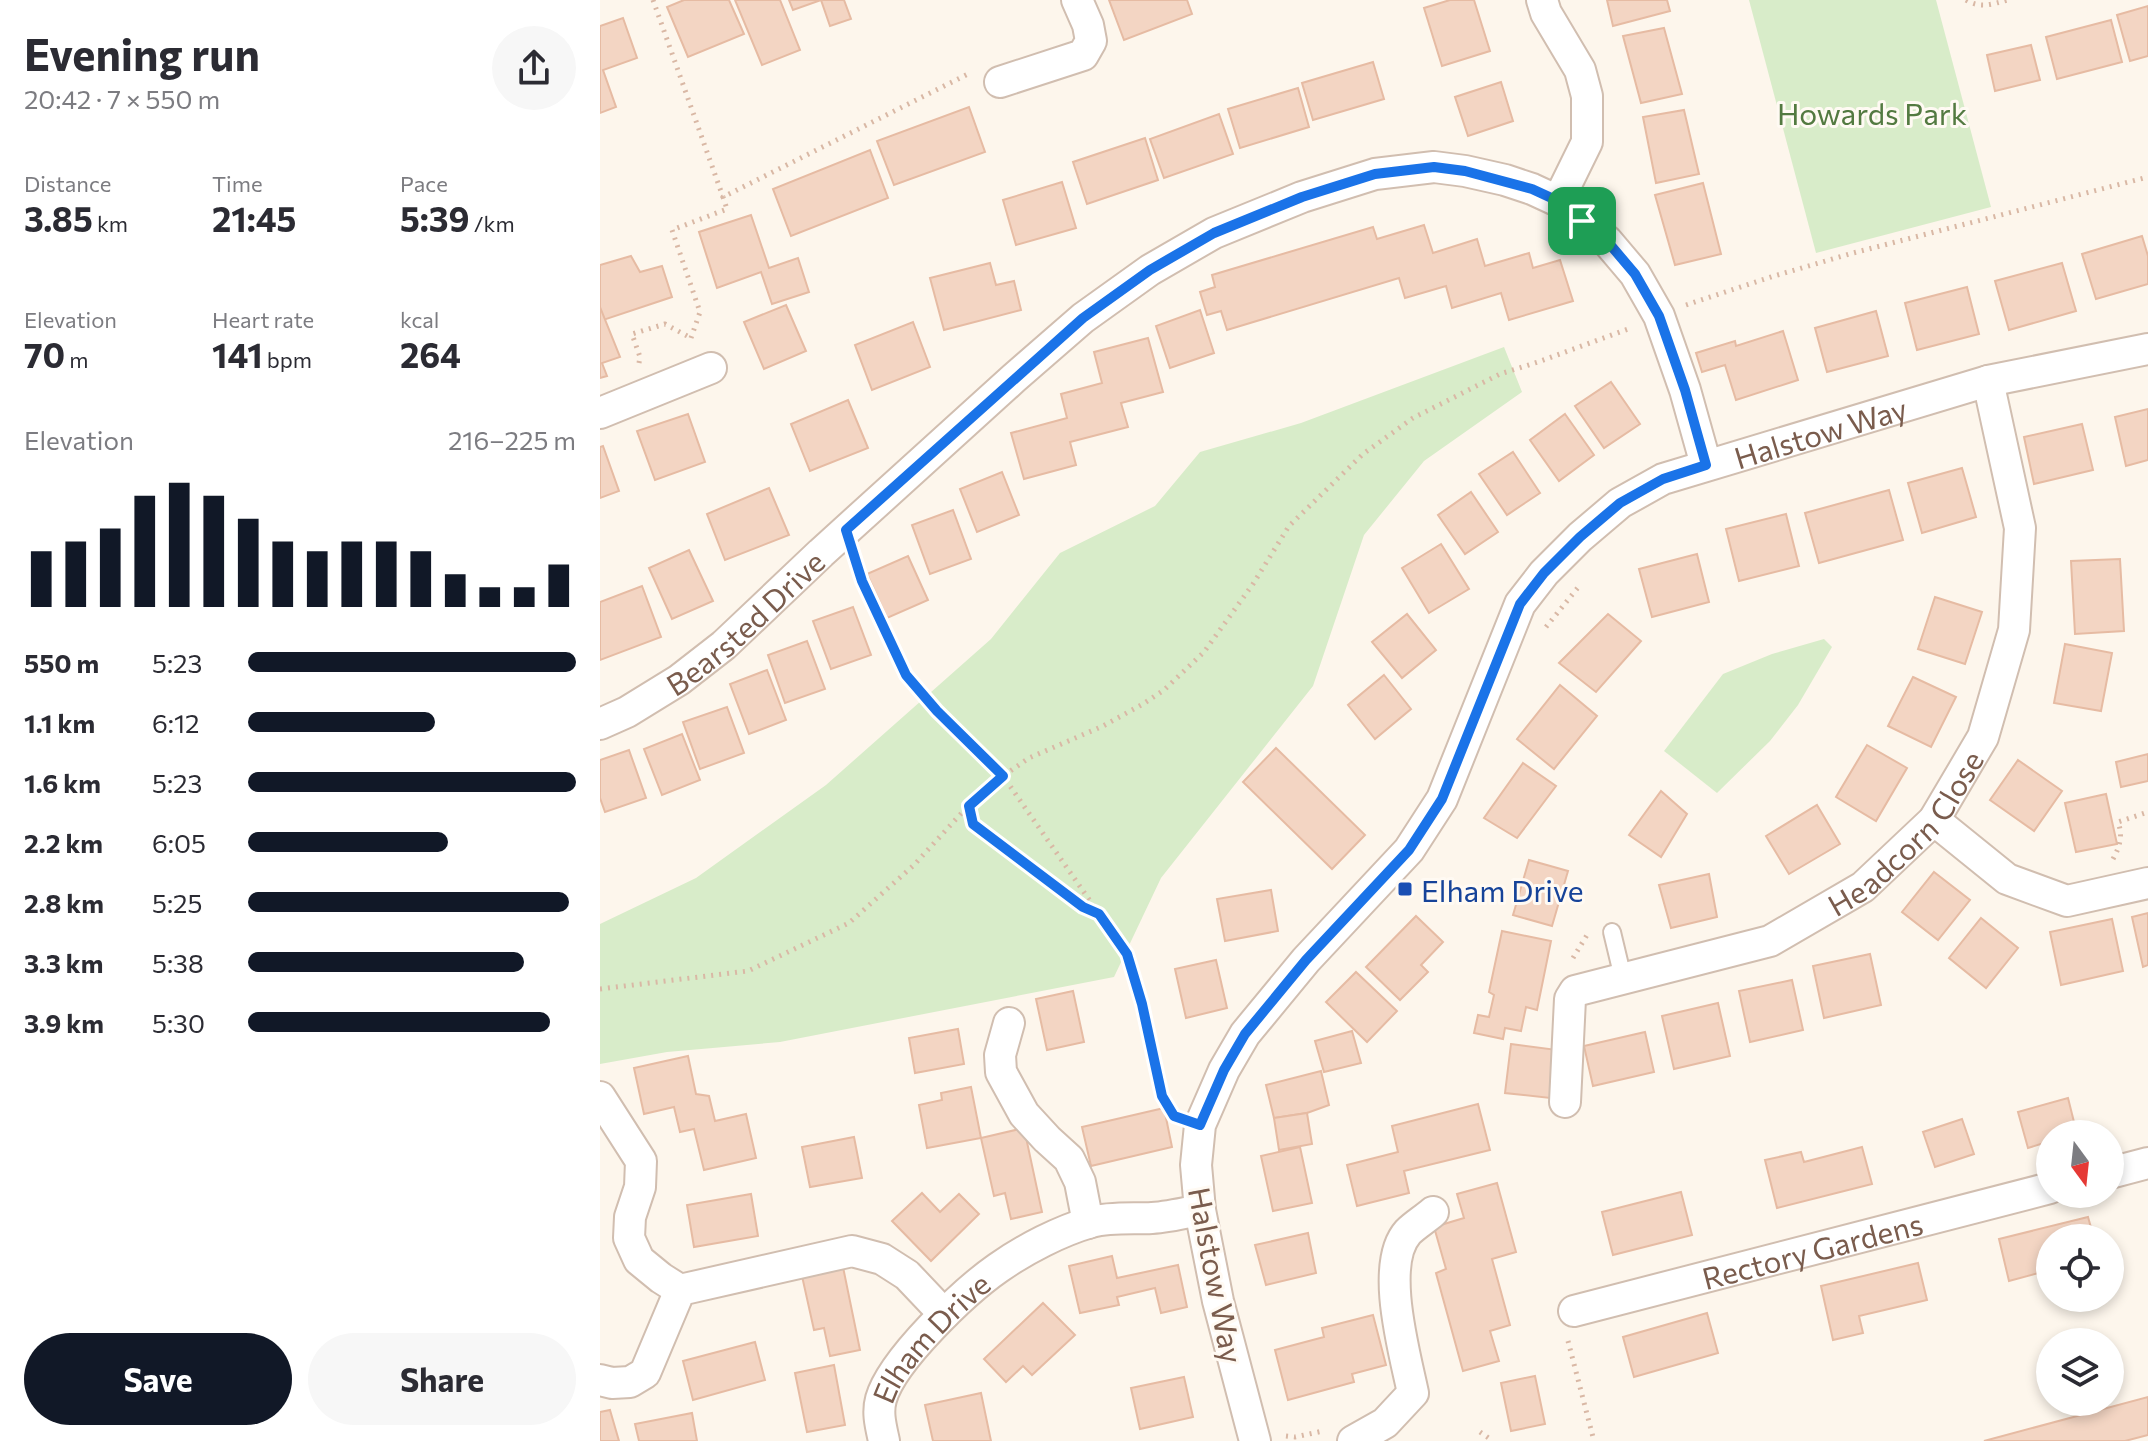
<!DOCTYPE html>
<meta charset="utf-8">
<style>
:root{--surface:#fff;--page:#f7f7f7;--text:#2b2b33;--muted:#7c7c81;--accent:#111827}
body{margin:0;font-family:Commissioner,sans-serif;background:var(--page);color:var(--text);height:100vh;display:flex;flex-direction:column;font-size:30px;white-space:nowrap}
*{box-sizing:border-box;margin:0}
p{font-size:26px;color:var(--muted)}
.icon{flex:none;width:44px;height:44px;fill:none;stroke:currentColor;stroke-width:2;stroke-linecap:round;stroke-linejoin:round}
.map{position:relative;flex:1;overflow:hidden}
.sheet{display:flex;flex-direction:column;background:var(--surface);width:600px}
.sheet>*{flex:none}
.needle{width:52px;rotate:165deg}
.controls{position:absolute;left:1436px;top:1120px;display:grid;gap:16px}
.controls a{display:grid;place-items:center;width:88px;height:88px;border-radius:50%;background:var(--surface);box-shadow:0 4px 12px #0003;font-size:40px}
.pin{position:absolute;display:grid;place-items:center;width:68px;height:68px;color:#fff;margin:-34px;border-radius:16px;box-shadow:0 4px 12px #0006}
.round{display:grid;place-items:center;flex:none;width:84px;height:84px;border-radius:42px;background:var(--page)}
.overview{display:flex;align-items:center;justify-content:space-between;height:136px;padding:0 24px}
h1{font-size:44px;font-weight:700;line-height:60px}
.metrics{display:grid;grid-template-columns:repeat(3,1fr);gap:12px;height:136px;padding:8px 24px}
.metrics div{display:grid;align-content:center}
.metrics b{font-size:34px;font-weight:700}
.metrics small{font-size:22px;font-weight:400}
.metrics p{font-size:22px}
.chart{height:224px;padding:16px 24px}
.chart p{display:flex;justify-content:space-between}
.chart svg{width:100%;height:144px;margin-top:8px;stroke:var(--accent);stroke-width:6}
.cta{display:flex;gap:16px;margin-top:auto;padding:16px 24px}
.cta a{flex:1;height:92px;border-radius:48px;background:var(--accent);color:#fff;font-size:32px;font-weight:700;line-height:92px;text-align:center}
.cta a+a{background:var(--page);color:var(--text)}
ul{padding:0 24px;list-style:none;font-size:26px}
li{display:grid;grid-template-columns:128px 96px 1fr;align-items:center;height:60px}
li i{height:20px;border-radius:10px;background:var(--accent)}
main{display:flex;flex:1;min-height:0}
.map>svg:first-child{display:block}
.green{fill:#d8ecc9}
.building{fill:#f3d5c3;stroke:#e6bba3;stroke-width:2}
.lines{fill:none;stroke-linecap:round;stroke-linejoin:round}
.lane-casing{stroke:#d1beb0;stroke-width:20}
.street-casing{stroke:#d1beb0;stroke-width:34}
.path{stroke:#d9b8a5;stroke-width:5;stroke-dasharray:2 6;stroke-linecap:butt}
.lane{stroke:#fff;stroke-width:16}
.street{stroke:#fff;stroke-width:30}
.route-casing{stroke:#fff;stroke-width:16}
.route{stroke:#1a73e8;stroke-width:10}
.transit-dot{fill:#1a4fb4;stroke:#fffaf3;stroke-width:3}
.labels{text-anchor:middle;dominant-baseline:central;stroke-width:6;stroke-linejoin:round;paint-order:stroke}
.park-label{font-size:30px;fill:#537a41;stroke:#fffaf3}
.street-label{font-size:30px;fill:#7a5c4d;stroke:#fffaf3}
.transit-label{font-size:30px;fill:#164399;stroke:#fffaf3;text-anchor:start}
</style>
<main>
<section class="sheet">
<div class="overview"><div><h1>Evening run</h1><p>20:42 · 7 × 550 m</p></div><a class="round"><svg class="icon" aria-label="share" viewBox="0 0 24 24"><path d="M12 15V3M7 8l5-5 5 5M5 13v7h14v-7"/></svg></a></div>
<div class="metrics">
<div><p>Distance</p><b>3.85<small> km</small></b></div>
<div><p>Time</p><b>21:45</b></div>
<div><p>Pace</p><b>5:39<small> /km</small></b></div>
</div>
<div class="metrics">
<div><p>Elevation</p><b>70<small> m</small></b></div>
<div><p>Heart rate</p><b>141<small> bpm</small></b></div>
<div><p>kcal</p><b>264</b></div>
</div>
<div class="chart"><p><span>Elevation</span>216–225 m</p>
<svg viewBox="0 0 160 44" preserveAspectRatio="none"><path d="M5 44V27M15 44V24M25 44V20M35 44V10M45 44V6M55 44V10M65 44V17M75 44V24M85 44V27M95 44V24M105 44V24M115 44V27M125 44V34M135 44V38M145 44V38M155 44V31"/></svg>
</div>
<ul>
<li><b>550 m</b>5:23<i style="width:100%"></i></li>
<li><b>1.1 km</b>6:12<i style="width:57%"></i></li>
<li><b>1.6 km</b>5:23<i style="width:100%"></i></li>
<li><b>2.2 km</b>6:05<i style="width:61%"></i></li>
<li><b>2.8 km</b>5:25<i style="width:98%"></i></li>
<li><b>3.3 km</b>5:38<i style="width:84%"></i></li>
<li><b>3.9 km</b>5:30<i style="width:92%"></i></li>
</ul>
<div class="cta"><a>Save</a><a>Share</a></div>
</section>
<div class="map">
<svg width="1548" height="1441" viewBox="0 0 1548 1441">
<rect width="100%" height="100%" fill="#fdf6ec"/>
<g class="green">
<path d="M1149,0H1336L1391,207L1216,253Z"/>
<path d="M904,347L922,392L824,461L764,535L713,686L561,878L514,977L180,1042L67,1052L0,1064V924L96,878L226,785L391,639L460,553L555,506L600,452L701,423Z"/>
<path d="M1224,639L1232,647L1198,705L1170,741L1117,793L1064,751L1123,674L1172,654Z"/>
</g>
<g class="building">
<path d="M84,0H129L144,34L88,57L67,7Z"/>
<path d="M135,0H180L200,50L162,65Z"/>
<path d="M189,0H221L193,10Z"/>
<path d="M221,0H244L251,19L230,26Z"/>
<path d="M509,0H587L592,14L524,40Z"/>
<path d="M850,0H874L890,51L842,66L824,8Z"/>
<path d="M1007,0H1067L1070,11L1013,26Z"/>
<path d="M1548,6V56L1530,61L1517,15Z"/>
<path d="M23,18L37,58L3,70L16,107L0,113V26Z"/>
<path d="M1511,20L1522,62L1457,79L1446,37Z"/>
<path d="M1064,28L1082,94L1041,103L1023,36Z"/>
<path d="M1431,45L1440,80L1395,91L1387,55Z"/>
<path d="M773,62L784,99L713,120L702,83Z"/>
<path d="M901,82L913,121L868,136L855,97Z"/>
<path d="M698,88L709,127L640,148L628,109Z"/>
<path d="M369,107L385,152L294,185L277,141Z"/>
<path d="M1084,110L1099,174L1056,183L1043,117Z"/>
<path d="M619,114L633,154L564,178L550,139Z"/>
<path d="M545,138L558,180L487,204L473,162Z"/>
<path d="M270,150L288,198L191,236L173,189Z"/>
<path d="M462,182L476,228L416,245L403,200Z"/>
<path d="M1103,183L1121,254L1075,265L1055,195Z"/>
<path d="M151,215L169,268L198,258L209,292L172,304L161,272L117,288L99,232Z"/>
<path d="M824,225L833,253L877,239L885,266L929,253L933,268L960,260L973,301L909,320L901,293L852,308L846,286L805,298L799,278L627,330L621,311L607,315L600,292L615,287L612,275L773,227L777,239Z"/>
<path d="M1542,236L1548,256V284L1496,299L1482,254Z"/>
<path d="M31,256L40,272L62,266L72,297L0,321V265Z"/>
<path d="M390,263L396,285L414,281L421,310L344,330L330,278Z"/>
<path d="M1462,263L1476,311L1409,330L1395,281Z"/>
<path d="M1367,287L1379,334L1317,350L1305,303Z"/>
<path d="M186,305L206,351L164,369L144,322Z"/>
<path d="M0,307L20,357L2,363L7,376L0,378Z"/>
<path d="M600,310L614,353L570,368L556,326Z"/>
<path d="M1276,311L1288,356L1227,372L1215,328Z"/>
<path d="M313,322L330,367L272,390L255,345Z"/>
<path d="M1183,331L1198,380L1136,400L1125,365L1102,372L1096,353L1135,341L1136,346Z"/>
<path d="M548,338L563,392L521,403L528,427L470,442L476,465L424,479L411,433L467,418L461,394L502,383L494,352Z"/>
<path d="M1011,382L1040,424L1004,448L975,406Z"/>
<path d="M248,400L268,448L210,471L191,424Z"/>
<path d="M1548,409V460L1526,466L1515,417Z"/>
<path d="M88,414L105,462L55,480L37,431Z"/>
<path d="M965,414L994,455L959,481L930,440Z"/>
<path d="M1482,424L1493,470L1434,484L1424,437Z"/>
<path d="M3,446L19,491L0,498V447Z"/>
<path d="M913,452L940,493L907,515L879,474Z"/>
<path d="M1362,468L1376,517L1322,533L1308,483Z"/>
<path d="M402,472L419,515L377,532L360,489Z"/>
<path d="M169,488L189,535L125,560L107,514Z"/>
<path d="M1289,490L1303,540L1219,563L1205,513Z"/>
<path d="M871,492L898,532L865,554L838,515Z"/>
<path d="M353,510L371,559L330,574L312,525Z"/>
<path d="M1186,514L1199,566L1139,581L1126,529Z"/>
<path d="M841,544L869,589L829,613L802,568Z"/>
<path d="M89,550L113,601L72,619L49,568Z"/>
<path d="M1097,554L1109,602L1052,617L1039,569Z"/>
<path d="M308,556L328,600L287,618L267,574Z"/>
<path d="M1520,559L1524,631L1475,634L1471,561Z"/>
<path d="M42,586L61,637L0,660V602Z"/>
<path d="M1335,597L1382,612L1365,664L1318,649Z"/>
<path d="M253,607L271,655L231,669L213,621Z"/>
<path d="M807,614L836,650L802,678L772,642Z"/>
<path d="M1008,614L1041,641L996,692L959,663Z"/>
<path d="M207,641L225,689L185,703L168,655Z"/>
<path d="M1465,644L1512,653L1501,711L1454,703Z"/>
<path d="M167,670L186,720L149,734L130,684Z"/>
<path d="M784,675L811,709L775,739L748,705Z"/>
<path d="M1313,677L1356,697L1331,747L1288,726Z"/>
<path d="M960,685L997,716L954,769L917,739Z"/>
<path d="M127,707L144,753L100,769L83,722Z"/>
<path d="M82,734L100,780L62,795L44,749Z"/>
<path d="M1267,745L1307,768L1276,821L1236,797Z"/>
<path d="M676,748L765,835L732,869L643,782Z"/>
<path d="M29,750L46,798L5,812L0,798V760Z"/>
<path d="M1548,754V781L1521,787L1516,762Z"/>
<path d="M1418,760L1462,791L1434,831L1390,800Z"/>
<path d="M923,763L956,786L917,838L884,818Z"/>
<path d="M1061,791L1087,814L1061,857L1029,835Z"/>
<path d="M1506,794L1517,844L1476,852L1465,803Z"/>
<path d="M1217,805L1240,844L1189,874L1166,836Z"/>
<path d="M929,860L968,871L952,926L913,915Z"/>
<path d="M1334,872L1370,900L1338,940L1302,912Z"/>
<path d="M1109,874L1117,917L1071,928L1059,885Z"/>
<path d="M671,890L678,931L625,941L617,899Z"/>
<path d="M1548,913V965L1543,967L1532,917Z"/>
<path d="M816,916L843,942L821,965L828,972L800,1000L766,967Z"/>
<path d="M1381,918L1418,948L1386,988L1349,958Z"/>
<path d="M1512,919L1523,971L1461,985L1450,932Z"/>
<path d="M902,931L951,941L937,1010L926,1007L921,1031L905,1028L903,1039L874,1033L878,1015L889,1017L894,995L889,992Z"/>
<path d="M1270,954L1281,1005L1224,1018L1213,966Z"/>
<path d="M616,960L627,1008L586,1018L575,969Z"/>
<path d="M756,972L797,1011L767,1042L726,1002Z"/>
<path d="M1192,980L1203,1030L1150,1042L1139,991Z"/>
<path d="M473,991L484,1042L447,1050L436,999Z"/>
<path d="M1118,1003L1130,1056L1074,1069L1062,1016Z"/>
<path d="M358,1029L364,1064L315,1073L309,1038Z"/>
<path d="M752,1031L761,1063L724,1072L715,1041Z"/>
<path d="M1045,1032L1054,1072L993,1086L984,1046Z"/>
<path d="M911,1044L965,1051L959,1099L905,1093Z"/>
<path d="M88,1056L96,1094L109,1096L115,1121L146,1114L156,1158L104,1170L94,1129L80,1132L74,1107L44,1114L34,1068Z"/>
<path d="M721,1071L729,1105L707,1113L674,1118L666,1085Z"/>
<path d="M371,1087L381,1138L327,1148L319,1105L342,1100L341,1093Z"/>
<path d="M1468,1098L1477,1134H1450V1141L1428,1148L1418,1112Z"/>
<path d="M878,1104L890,1150L804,1171L809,1193L757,1206L747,1165L798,1152L792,1126Z"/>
<path d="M564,1108L572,1147L491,1166L482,1127Z"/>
<path d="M707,1113L712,1144L679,1150L674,1118Z"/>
<path d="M1362,1119L1374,1154L1335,1167L1323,1132Z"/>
<path d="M424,1128L442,1212L411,1219L405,1193L394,1196L381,1138Z"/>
<path d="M254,1137L262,1178L210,1187L202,1147Z"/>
<path d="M700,1147L712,1203L673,1211L661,1156Z"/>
<path d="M1262,1147L1272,1184L1177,1208L1165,1160L1201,1152L1204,1162Z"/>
<path d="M897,1183L916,1252L892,1259L910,1325L890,1331L899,1361L863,1371L836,1273L846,1269L834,1227L864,1218L857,1194Z"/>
<path d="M1081,1192L1092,1235L1013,1255L1002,1212Z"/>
<path d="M322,1193L340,1212L359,1194L379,1214L331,1261L292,1221Z"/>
<path d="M151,1194L158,1236L94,1247L87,1205Z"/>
<path d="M1488,1217L1494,1238H1450V1270L1409,1281L1399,1239Z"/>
<path d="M708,1233L716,1273L666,1285L655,1245Z"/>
<path d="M512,1256L517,1278L578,1265L587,1307L561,1313L555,1288L517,1297L519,1305L480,1313L469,1266Z"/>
<path d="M1318,1263L1327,1300L1259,1316L1263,1333L1233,1340L1221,1286Z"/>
<path d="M243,1267L260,1350L230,1356L224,1328L214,1330L202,1276Z"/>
<path d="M443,1303L475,1335L432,1375L423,1366L406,1382L384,1359Z"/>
<path d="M1107,1313L1118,1353L1034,1377L1023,1337Z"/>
<path d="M773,1315L786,1365L752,1374L754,1382L688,1400L675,1350L724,1337L722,1328Z"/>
<path d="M155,1342L165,1380L93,1400L83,1361Z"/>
<path d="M234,1365L245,1425L207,1432L195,1373Z"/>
<path d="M935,1376L945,1424L911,1431L901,1383Z"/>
<path d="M584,1377L593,1417L540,1429L531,1388Z"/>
<path d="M381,1393L391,1441H333L325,1405Z"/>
<path d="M1548,1397V1435L1525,1441H1384Z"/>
<path d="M10,1410L19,1441H0V1412Z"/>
<path d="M92,1413L97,1441H39L35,1424Z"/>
</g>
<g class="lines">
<defs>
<path id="lane" d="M1012,932L1023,978"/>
<g id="street">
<path d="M942,0L946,13L980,70L987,96V142L958,201"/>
<path d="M400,82L483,55L491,41L488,25L477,0"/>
<path d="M0,413L111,368"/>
<path id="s1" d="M0,724L27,712L79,680L124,645L221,553L414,378L483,318L550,270L614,233L702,197L775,174L834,167L865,171L905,180L932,189L958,201L1007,241L1035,274L1059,316L1085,390L1106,465"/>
<path d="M1334,820L1407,879L1467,901L1548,883"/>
<path d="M409,1023L400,1055L401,1072L424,1114L447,1139L469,1159L480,1182L488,1223"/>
<path d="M0,1097L41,1161L40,1187L30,1217L29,1238L39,1260L61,1278L80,1290"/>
<path id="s2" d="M965,1102L970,999L975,991L1170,941L1263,887L1334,820L1383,737L1414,630L1420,528L1388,381"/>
<path d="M1510,1173L1548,1163"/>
<path id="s3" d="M974,1311L1450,1188"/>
<path d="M0,1380L12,1383L30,1382L45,1373L80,1290L252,1251L282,1259L307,1275L344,1314"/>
<path id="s4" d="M284,1441C281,1427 277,1413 281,1399C292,1360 365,1291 398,1268C425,1249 460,1231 491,1222C510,1217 533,1219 552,1218C568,1217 585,1213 600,1210"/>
<path id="s5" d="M655,1441L618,1301L600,1210L596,1165L600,1125L624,1070L645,1034L706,960L809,850L842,799L920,604L944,573L980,537L1020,503L1063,479L1388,381L1548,349"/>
<path d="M753,1441L785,1423L813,1393C805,1354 779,1264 808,1232C815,1225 825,1219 833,1212"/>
</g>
</defs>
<use href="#lane" class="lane-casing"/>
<use href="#street" class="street-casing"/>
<g class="path">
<path d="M53,0L123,197"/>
<path d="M1366,0C1381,9 1392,4 1408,0"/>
<path d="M1086,305L1174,276L1253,253L1548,177"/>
<path d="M91,338L100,312L72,230L127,209L123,197L370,73"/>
<path d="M39,363L40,357L32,334L65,324L91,338"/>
<path d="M257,563L262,581L306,675L337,711L403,776L429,758L503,726L543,704L564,690L604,652L653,584L689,526L763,454L813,418L900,374L938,362L1031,328"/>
<path d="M946,627L980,585"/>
<path d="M1513,859C1520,846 1523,836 1518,822L1548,812"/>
<path d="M499,914L483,907L373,824L369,806L403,776L527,954L542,1004L562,1096L571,1111"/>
<path d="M973,958L987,935"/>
<path d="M0,989L148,971L249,923L314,865L368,806"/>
<path d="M968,1341L994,1441"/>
<path d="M880,1432L893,1441"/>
<path d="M686,1436L695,1437L723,1431"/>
</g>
<use href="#lane" class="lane"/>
<use href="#street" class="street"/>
</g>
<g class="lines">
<defs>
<path id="route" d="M834,167L865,171L932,189L958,201L1007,241L1035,274L1059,316L1085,390L1106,465L1063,479L1020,503L980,537L944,573L920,604L842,799L809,850L706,960L645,1034L624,1070L600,1125L574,1116L562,1096L542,1004L527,954L499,914L483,907L373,824L369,806L403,776L337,711L306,675L262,581L246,530L483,318L550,270L614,233L702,197L775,174Z"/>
</defs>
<use href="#route" class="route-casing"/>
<use href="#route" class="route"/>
</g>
<rect class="transit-dot" x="797" y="881" width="16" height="16" rx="4"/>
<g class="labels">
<g class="park-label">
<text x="1272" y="112">Howards Park</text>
</g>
<g class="street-label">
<text stroke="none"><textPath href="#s5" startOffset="1298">Halstow Way</textPath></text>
<text stroke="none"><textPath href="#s1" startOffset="178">Bearsted Drive</textPath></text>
<text stroke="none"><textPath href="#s2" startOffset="490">Headcorn Close</textPath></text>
<text stroke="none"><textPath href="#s3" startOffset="246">Rectory Gardens</textPath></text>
<text transform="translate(617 1275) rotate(79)">Halstow Way</text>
<text stroke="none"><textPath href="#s4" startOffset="122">Elham Drive</textPath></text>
</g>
<g class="transit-label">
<text x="821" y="889">Elham Drive</text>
</g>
</g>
</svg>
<div class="controls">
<a><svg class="needle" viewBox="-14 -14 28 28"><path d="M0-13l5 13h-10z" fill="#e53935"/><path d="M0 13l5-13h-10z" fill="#7c7c81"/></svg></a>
<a><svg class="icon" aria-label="locate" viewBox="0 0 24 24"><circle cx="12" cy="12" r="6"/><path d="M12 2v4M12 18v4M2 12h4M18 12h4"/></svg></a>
<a><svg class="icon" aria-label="layers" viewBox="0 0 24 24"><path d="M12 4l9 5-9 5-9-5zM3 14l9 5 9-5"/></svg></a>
</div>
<div class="pin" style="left:982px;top:221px;background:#1e9e55"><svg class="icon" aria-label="arrive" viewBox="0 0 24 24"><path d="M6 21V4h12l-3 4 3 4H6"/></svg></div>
</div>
</main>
